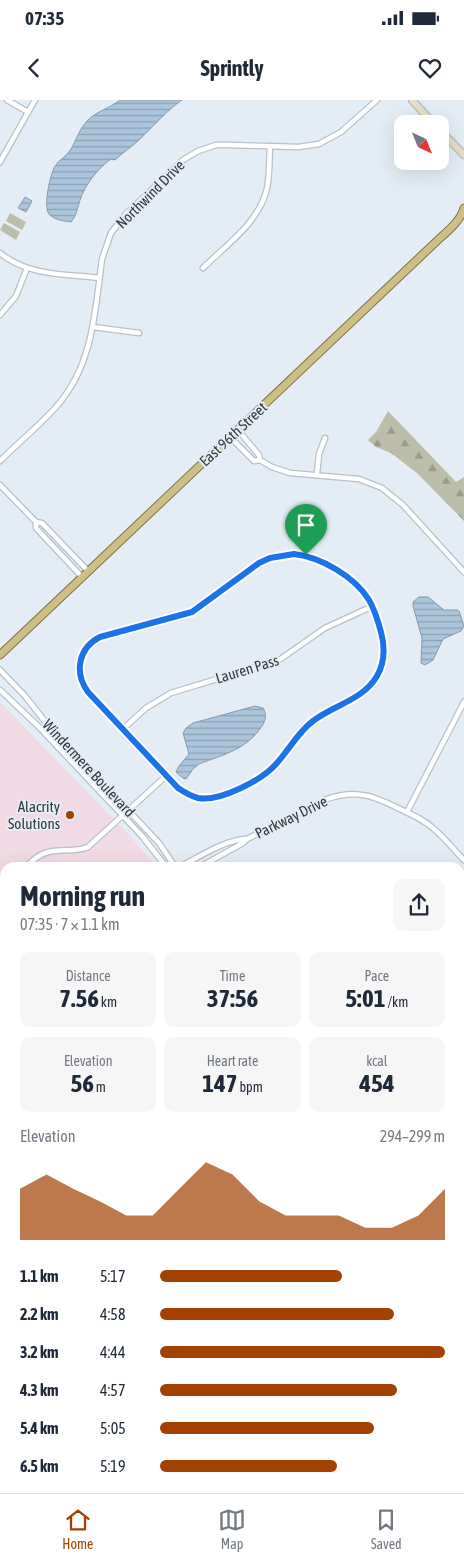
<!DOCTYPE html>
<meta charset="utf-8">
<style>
:root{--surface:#fff;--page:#f6f6f7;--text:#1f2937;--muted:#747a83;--line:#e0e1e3;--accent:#a24100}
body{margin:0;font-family:"Asap Condensed",sans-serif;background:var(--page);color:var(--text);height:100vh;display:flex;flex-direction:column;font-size:19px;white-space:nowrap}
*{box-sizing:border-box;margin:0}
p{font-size:16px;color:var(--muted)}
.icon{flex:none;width:28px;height:28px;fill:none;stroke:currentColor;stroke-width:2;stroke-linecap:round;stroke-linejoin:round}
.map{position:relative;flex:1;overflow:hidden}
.drawer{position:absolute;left:0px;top:762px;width:465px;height:631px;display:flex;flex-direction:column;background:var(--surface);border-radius:15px 15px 0 0;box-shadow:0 5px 20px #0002}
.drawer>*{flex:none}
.needle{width:32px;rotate:137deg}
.controls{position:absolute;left:394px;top:15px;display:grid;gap:10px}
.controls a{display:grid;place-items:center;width:55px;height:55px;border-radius:10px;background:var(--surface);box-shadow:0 5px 20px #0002;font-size:25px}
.pin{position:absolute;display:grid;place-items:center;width:42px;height:42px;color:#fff;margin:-51px -21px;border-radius:50% 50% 50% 0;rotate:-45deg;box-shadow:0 0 5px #0007}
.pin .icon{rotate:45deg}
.round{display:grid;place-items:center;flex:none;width:52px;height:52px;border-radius:10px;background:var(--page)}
.head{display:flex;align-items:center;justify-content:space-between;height:85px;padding:0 20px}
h1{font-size:28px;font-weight:700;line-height:38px}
.stats{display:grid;grid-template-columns:repeat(3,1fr);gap:8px;height:85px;padding:5px 20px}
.stats div{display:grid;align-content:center;border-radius:10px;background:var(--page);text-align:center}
.stats b{font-size:25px;font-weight:700}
.stats small{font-size:14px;font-weight:400}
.stats p{font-size:14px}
.chart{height:140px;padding:10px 20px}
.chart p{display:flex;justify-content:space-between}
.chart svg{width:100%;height:90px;margin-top:5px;fill:var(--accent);opacity:.7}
ul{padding:0 20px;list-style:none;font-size:16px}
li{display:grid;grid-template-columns:80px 60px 1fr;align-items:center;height:38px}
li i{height:12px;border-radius:6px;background:var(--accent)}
.status{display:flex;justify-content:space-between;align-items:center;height:35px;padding:0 25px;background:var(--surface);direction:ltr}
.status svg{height:14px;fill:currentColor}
header{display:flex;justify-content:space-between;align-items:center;height:65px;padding:0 20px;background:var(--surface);font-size:22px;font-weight:700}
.tab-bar{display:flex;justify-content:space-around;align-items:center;height:70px;border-top:1px solid var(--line);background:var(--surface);font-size:14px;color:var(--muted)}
.tab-bar a{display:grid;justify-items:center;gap:2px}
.tab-bar .selected{color:var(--accent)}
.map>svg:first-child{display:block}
.commercial{fill:#f2dae4}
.forest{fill:url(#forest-firs)}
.pitch{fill:#bcbea9}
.water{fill:url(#water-rules);stroke:#879bac}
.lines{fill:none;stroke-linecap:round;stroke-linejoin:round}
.street-casing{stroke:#b8c0c8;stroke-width:7}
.secondary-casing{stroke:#b8c0c8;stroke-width:9}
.primary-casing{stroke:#847439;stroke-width:9}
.street{stroke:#fff;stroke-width:4.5}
.secondary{stroke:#e7dfc3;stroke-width:6}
.primary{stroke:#cebf88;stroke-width:7}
.route-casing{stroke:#fff;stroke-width:10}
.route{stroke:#1a73e8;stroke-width:6}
.poi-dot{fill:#a24100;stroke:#e4edf5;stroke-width:2}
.labels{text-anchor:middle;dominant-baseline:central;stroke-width:4;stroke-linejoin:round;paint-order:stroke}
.street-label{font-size:15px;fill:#36393c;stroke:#e4edf5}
.poi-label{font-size:15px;fill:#36393c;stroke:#e4edf5;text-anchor:end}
</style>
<div class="status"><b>07:35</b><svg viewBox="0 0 49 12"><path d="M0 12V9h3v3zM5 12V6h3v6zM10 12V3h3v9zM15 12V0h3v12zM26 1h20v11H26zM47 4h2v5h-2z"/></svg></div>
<header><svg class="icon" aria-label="back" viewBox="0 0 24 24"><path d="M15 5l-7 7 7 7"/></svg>Sprintly<svg class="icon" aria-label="heart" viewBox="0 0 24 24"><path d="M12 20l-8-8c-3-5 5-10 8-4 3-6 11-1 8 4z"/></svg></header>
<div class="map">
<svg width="464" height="1393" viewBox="0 0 464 1393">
<defs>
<pattern id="forest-firs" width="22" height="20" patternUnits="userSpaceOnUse" patternTransform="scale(1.25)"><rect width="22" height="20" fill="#bcbea9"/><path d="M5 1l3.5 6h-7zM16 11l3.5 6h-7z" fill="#9a9b8b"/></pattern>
<pattern id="water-rules" width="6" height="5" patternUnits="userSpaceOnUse" patternTransform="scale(1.25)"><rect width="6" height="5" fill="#aac5dc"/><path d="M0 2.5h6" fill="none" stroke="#8ba1b4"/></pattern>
</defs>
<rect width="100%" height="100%" fill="#e4edf5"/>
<path class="commercial" d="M0,602L129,735L157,767L5,768V925L0,920Z"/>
<path class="forest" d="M388,311L456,382L464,377V421L418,374L391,353L376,347L368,340L376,332Z"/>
<g class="pitch">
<path d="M10,113L26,122L22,130L6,121Z"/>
<path d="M4,123L20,132L16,140L0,130Z"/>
</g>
<g class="water">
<path d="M120,0H182C166,11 154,26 140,39C132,47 123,52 115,60L111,59C98,68 85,85 80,100C77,109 77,115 71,122C64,121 54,120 49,114C43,106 50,75 55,66C59,60 67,56 71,49C77,39 79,29 88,20C97,11 110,8 120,0Z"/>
<path d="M25,97L32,101L26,112L18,108Z"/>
<path d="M419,497H428L444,510H457L459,511L464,526L461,531L443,539L433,560L425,565L421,563L422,538L413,506V502Z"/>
<path d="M255,606L263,608C267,614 266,620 262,626C246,650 225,654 199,664L193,669L186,679L183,678L176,672L179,666L189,654L183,633L186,628L193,623Z"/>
</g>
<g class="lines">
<defs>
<g id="street">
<path d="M7,0L28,12"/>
<path d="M0,62L35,0"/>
<path d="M0,153C28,176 65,174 99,178"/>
<path d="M203,168C226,145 260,122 267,88C270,75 269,60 270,46"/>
<path d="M0,215L16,196L27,168"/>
<path d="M93,227L139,233"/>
<path d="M238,330L259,355L260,360"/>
<path d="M230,337L254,361L260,360L272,367L290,373L359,379L382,388L403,405L464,472"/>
<path d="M0,361C18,343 39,326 56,307C93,266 95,212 102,159L111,133L126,114L183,60L198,51L216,45H229L298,47L319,44L341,32L377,0"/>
<path d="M317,374L319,354L325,338"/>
<path d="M0,385L36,422V428L82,477"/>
<path d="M36,422L42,423L88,471"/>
<path d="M294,454C321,457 355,477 369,500C375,510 378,521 381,532C385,547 386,562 377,576C363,600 335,605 313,621C298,632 289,650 276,664C261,680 224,699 202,698C193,697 185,693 178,688L88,592C74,573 78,548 100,537L192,512L259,463L270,458Z"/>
<path d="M0,570L25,596L47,624L159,743L176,768"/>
<path d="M0,590L38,626L142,736L167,768"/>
<path d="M123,629L146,608L171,593L279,560L325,528L373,506"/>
<path d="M407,712L464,602"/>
<path d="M25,768C32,761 39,754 48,752C62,748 75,753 88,747L166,676"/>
<path d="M178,768C197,758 226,739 247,739"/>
<path d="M198,768L243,743L247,739L327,699C358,688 376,697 404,711C415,716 426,721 434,729C445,738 454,750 464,760"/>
<path d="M0,781L5,780"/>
<path d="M460,1046L464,1047"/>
<path d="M0,1108L5,1101"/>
<path d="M0,1117L5,1112"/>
<path d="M0,1162L5,1169"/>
<path d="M460,1216L464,1225"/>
<path d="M460,1244L464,1240"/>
<path d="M460,1342L464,1339"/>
<path d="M84,1389L86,1393"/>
<path d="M164,1389L167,1393"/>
<path d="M351,1389L355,1393"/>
<path d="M299,1393L303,1389"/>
</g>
<g id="secondary">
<path d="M412,0L434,24"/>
<path d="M440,30L464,55"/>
<path d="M0,930L5,936"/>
<path d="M425,1389L429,1393"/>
</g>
<path id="primary" d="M0,555L439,139C448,131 461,120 464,108"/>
</defs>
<use href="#street" class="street-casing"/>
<use href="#secondary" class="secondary-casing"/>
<use href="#primary" class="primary-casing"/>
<use href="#street" class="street"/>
<use href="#secondary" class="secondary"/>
<use href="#primary" class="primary"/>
</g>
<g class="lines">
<defs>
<path id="route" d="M294,454C321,457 355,477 369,500C375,510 378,521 381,532C385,547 385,562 377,576C363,600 334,605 313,621C298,632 289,650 276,664C262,680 220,702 198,698C191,696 184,692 178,688L88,592C74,573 78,548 100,537L192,512L259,463L270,458Z"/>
</defs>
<use href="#route" class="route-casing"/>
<use href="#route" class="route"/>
</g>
<circle class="poi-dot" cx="70" cy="715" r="5"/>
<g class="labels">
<g class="street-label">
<text transform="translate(150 94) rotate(-45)">Northwind Drive</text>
<text transform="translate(233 334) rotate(-43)">East 96th Street</text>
<text transform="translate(247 569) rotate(-17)">Lauren Pass</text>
<text transform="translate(89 668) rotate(47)">Windermere Boulevard</text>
<text transform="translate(291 717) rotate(-26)">Parkway Drive</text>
</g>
<g class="poi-label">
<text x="60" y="706">Alacrity<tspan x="60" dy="17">Solutions</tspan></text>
</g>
</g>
</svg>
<div class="controls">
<a><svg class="needle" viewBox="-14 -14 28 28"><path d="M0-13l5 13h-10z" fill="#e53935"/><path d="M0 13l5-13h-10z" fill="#747a83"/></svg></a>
</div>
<div class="pin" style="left:306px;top:455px;background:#1e9e55"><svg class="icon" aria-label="arrive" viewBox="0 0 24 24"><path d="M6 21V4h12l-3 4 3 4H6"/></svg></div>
<section class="drawer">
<div class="head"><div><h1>Morning run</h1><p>07:35 · 7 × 1.1 km</p></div><a class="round"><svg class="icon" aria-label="share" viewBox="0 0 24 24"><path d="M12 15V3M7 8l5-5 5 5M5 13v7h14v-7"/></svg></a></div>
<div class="stats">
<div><p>Distance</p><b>7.56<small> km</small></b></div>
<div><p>Time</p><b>37:56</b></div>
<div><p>Pace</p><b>5:01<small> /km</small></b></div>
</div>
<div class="stats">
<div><p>Elevation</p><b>56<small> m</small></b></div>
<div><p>Heart rate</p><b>147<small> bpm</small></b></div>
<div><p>kcal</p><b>454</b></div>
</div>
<div class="chart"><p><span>Elevation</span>294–299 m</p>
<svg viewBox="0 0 160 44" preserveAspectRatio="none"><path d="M0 44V19L10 12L20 19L30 25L40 32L50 32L60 19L70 6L80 12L90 25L100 32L110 32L120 32L130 38L140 38L150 32L160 19V44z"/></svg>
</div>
<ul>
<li><b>1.1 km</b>5:17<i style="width:64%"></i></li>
<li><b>2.2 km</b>4:58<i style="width:82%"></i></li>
<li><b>3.2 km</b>4:44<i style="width:100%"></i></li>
<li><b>4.3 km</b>4:57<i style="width:83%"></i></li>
<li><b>5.4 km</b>5:05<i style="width:75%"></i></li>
<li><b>6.5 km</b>5:19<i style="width:62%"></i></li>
</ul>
</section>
</div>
<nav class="tab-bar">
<a class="selected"><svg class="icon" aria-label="home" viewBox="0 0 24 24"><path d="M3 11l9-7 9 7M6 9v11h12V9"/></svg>Home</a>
<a><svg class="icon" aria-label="map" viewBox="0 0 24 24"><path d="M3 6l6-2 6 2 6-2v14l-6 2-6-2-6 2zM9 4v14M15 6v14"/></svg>Map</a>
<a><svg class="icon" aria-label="saved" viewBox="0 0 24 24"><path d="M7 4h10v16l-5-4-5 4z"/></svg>Saved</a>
</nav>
